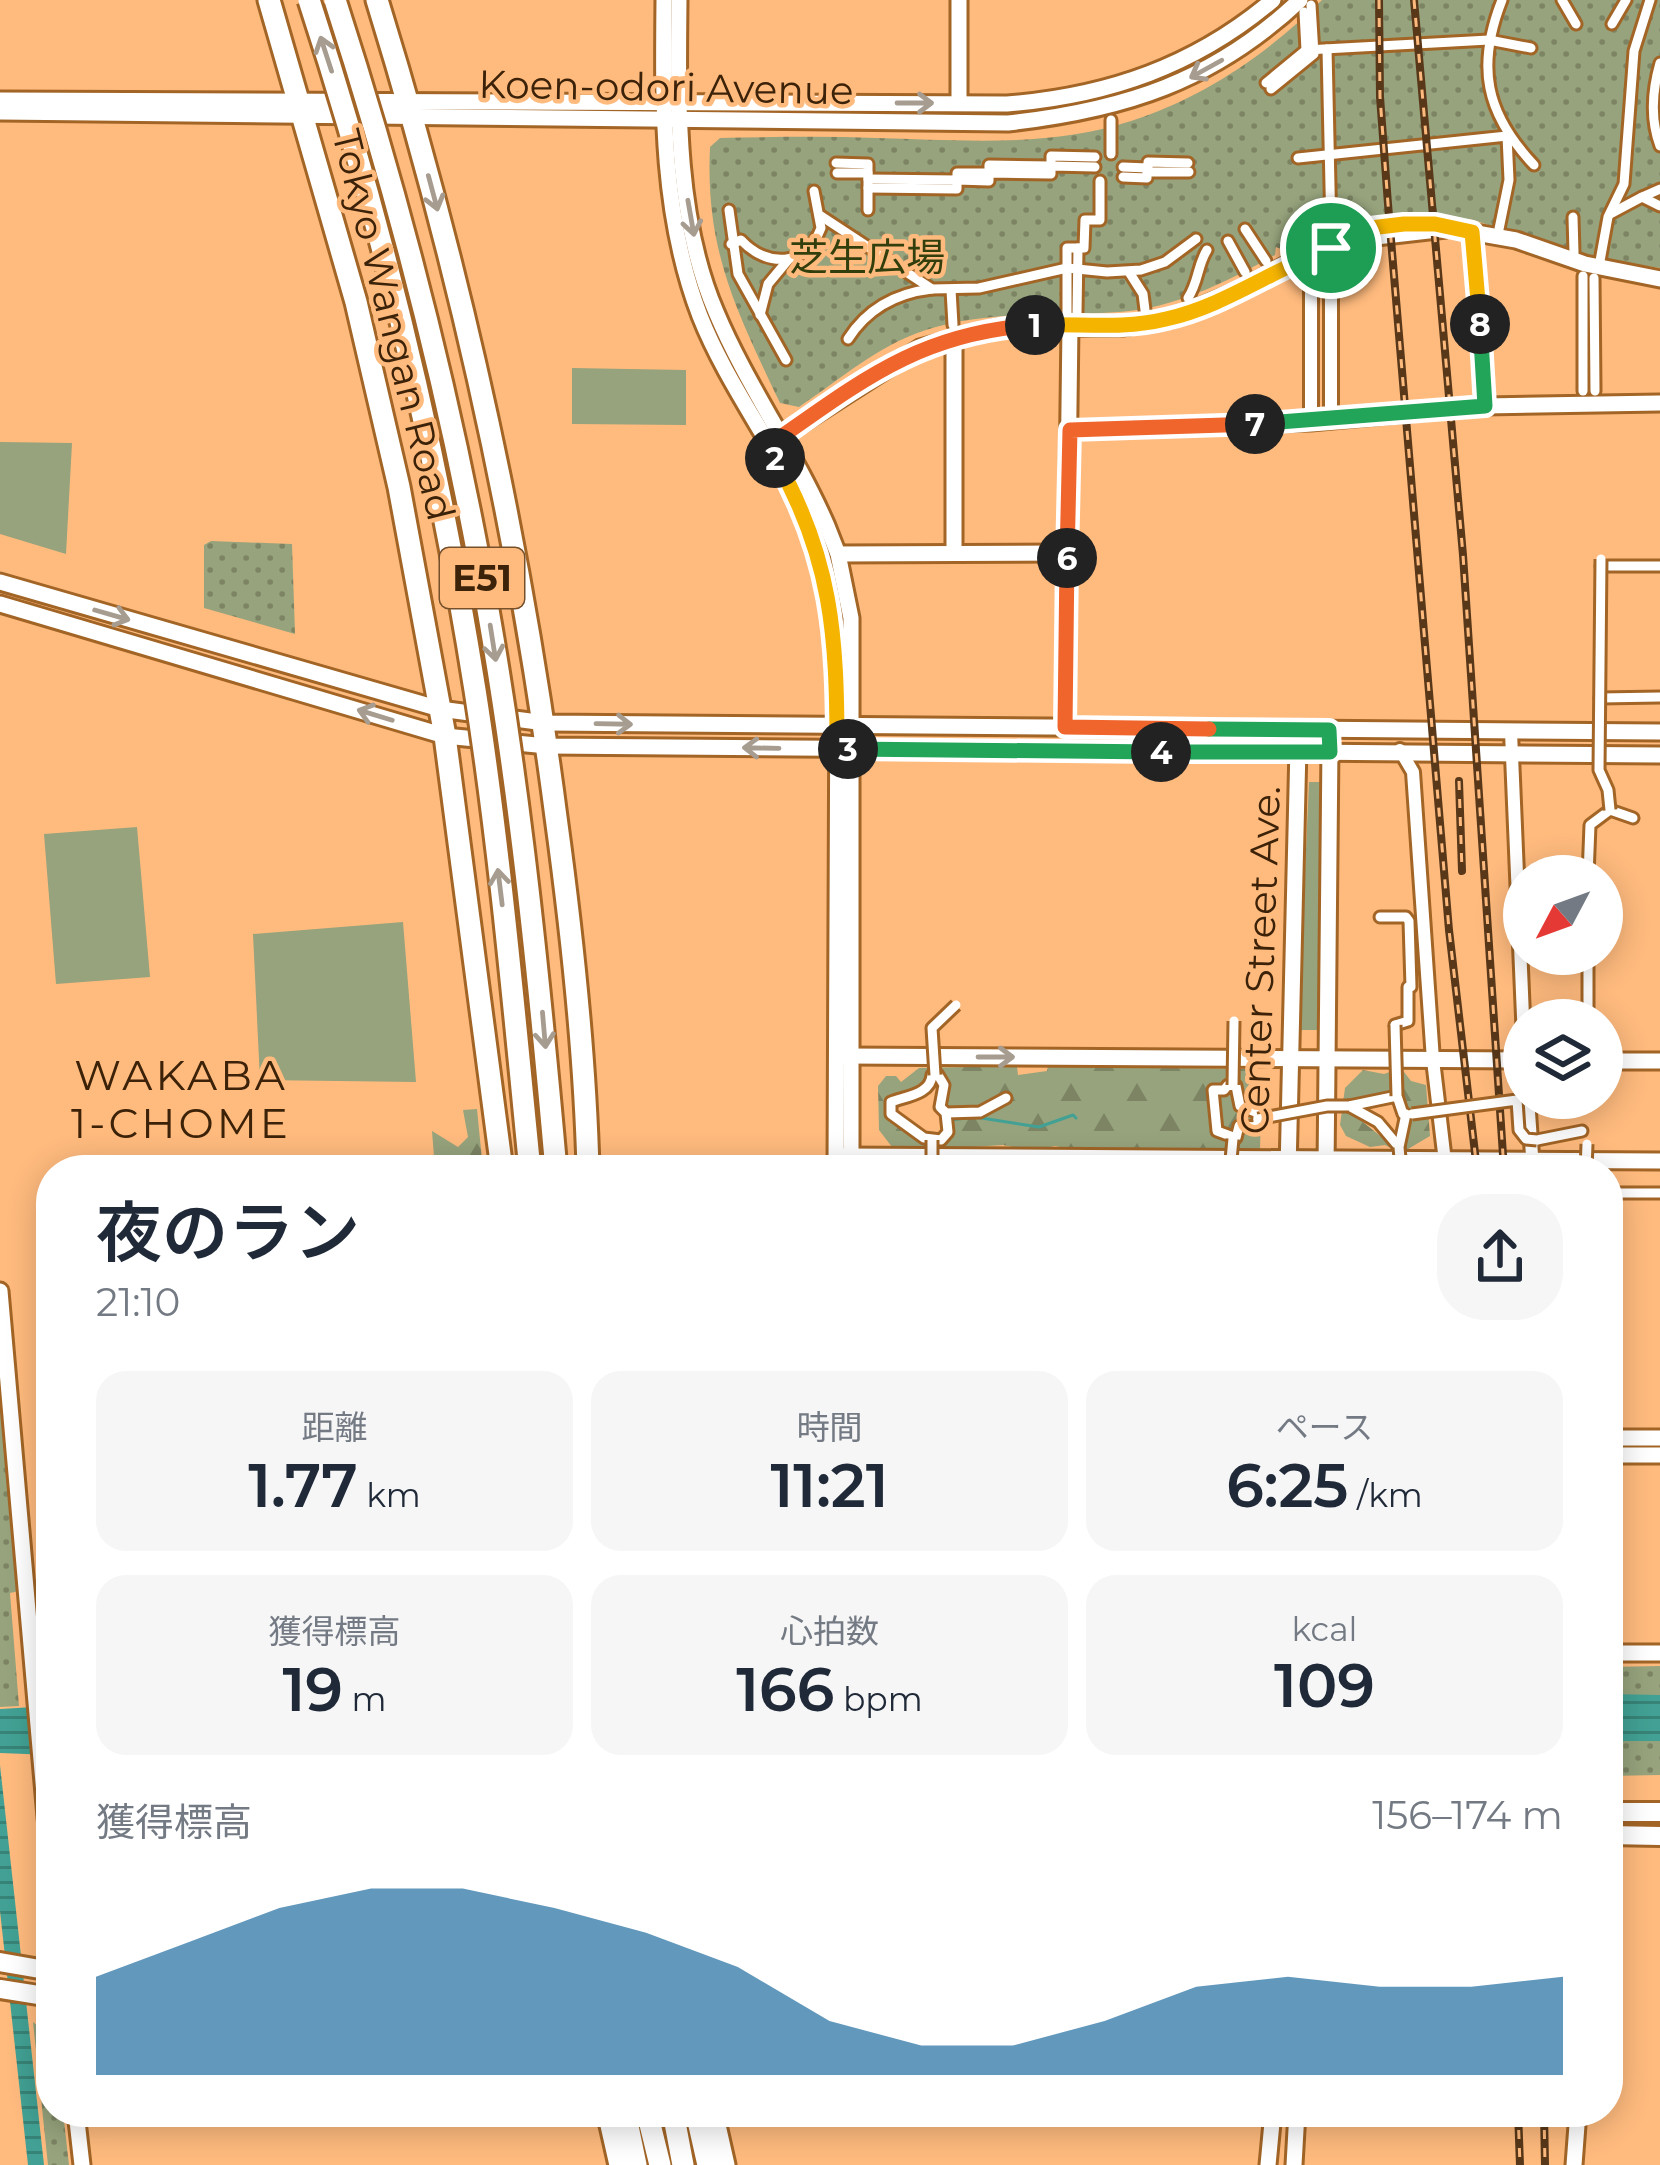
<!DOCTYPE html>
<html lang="ja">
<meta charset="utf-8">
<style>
:root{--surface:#fff;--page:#f6f6f7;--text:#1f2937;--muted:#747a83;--accent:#206da0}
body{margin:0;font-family:Montserrat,"Noto Sans JP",sans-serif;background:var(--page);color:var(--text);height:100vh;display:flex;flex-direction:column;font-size:45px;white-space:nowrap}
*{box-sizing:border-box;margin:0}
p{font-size:39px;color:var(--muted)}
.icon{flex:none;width:66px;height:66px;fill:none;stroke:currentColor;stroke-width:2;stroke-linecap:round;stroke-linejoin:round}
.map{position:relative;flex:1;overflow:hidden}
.details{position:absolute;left:36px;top:1155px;width:1587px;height:972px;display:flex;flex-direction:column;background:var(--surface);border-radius:48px;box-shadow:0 6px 30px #0003}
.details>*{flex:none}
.needle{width:78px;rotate:229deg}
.tools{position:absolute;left:1503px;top:855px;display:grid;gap:24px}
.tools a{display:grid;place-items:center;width:120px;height:120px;border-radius:50%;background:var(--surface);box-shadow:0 6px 30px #0003;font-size:60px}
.pin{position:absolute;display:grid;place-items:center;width:102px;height:102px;color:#fff;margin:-51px;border:6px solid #fff;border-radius:50%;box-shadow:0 3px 12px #0007}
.km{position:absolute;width:60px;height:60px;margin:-30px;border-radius:50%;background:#222;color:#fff;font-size:33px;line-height:60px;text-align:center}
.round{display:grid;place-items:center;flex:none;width:126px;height:126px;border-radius:48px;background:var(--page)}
.overview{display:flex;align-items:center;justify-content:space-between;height:204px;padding:0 60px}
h1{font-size:66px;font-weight:600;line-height:90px}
.metrics{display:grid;grid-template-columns:repeat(3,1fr);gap:18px;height:204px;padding:12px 60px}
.metrics div{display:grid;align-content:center;border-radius:30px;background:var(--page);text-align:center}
.metrics b{font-size:60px;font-weight:600}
.metrics small{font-size:33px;font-weight:400}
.metrics p{font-size:33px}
.chart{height:336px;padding:24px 60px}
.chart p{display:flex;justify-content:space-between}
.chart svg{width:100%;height:216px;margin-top:12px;fill:var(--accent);opacity:.7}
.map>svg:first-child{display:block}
.grass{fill:#96a37c}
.forest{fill:url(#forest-firs);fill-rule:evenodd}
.park{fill:url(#park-dots)}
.water{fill:url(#water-rules)}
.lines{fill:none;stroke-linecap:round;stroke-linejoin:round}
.stream{stroke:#42a194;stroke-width:3}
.pedestrian-casing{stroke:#a26526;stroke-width:15}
.minor-casing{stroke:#a26526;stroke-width:18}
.tertiary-casing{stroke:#a26526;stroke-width:21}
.primary-casing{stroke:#a26526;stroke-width:24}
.trunk-casing{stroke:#a26526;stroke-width:27}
.motorway-casing{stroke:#a26526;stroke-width:27}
.pedestrian{stroke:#fff;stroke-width:9}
.minor{stroke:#fff;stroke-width:12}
.tertiary{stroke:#fff;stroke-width:15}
.primary{stroke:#fff;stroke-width:18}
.trunk{stroke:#fff;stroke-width:21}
.motorway{stroke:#fff;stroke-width:21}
.rail-casing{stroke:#593819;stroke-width:8}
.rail{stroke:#ffbb7e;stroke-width:3;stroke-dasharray:9;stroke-linecap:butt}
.pedestrian-bridge-casing{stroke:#a26526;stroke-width:15;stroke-linecap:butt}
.motorway-bridge-casing{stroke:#a26526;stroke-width:27;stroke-linecap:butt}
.pedestrian-bridge{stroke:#fff;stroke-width:9}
.motorway-bridge{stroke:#fff;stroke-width:21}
.oneway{stroke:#a79c90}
.split-1-casing{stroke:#fff;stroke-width:24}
.split-2-casing{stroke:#fff;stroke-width:24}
.split-3-casing{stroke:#fff;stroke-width:24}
.split-4-casing{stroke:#fff;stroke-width:24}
.split-5-casing{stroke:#fff;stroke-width:24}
.split-6-casing{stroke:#fff;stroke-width:24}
.split-7-casing{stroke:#fff;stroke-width:24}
.split-8-casing{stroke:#fff;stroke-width:24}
.split-9-casing{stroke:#fff;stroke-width:24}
.split-1{stroke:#f5b400;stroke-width:15}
.split-2{stroke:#f0652b;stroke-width:15}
.split-3{stroke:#f5b400;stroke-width:15}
.split-4{stroke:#22a559;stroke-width:15}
.split-5{stroke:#22a559;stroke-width:15}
.split-6{stroke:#f0652b;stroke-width:15}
.split-7{stroke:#f0652b;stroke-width:15}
.split-8{stroke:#22a559;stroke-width:15}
.split-9{stroke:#f5b400;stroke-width:15}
.labels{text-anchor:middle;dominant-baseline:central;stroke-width:9;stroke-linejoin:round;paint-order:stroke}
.shield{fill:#ffbb7e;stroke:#76502b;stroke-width:3}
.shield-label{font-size:36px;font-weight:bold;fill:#3c2208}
.street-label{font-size:39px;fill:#3c2208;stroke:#ffbb7e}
.park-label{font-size:39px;fill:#323f0d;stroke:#ffbb7e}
.neighbourhood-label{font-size:42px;letter-spacing:3px;fill:#3c2208;stroke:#ffbb7e}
</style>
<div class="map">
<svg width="1660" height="2165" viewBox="0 0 1660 2165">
<defs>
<pattern id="forest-firs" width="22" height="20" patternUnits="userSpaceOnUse" patternTransform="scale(3)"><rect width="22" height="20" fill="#96a37c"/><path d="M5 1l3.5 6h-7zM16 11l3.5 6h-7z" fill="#7c8464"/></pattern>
<pattern id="park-dots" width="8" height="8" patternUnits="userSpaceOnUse" patternTransform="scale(3)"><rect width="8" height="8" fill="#96a37c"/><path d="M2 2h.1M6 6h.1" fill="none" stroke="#7c8464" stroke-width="1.8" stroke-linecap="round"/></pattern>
<pattern id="water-rules" width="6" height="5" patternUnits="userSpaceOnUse" patternTransform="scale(3)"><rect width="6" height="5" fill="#42a194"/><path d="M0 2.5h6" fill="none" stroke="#388377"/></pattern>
</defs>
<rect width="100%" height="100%" fill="#ffbb7e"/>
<g class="grass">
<path d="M572,368L686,370V425L572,424Z"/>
<path d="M0,442L72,443L66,554L0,534Z"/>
<path d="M1309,782H1321V1030H1298Z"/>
<path d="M137,827L150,977L56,984L44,834Z"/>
<path d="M403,922L416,1082L260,1080L253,934Z"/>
</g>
<g class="forest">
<path d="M1017,1066L1018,1075L1047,1071L1048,1066L1252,1069L1259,1075L1255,1083L1261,1106L1260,1151H1080L1055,1146L1033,1151L1003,1145L924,1150L892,1147L879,1130L878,1086L886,1076H896L901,1082L919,1068ZM938,1075L947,1136L924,1138L891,1114V1102L931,1083Z"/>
<path d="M1401,1068L1411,1081L1426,1085L1430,1136L1408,1149L1395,1150L1385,1145L1370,1147L1346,1136L1340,1125L1345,1088L1363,1070L1384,1074ZM1389,1093L1400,1098L1412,1119L1403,1139L1393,1146L1349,1111V1101Z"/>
<path d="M477,1109L483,1170H435L432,1131L458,1147L468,1137L463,1110Z"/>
</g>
<g class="park">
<path d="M1322,0H1660V268L1588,257L1470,219H1370L1369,214H1358L1283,250L1276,247L1275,255C1226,282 1175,308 1119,312C1053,317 991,309 926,330C879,345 839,380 799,407L780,403C737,312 705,251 710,147L720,138C772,137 824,136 876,138C961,140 1048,148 1131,121C1205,97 1267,54 1322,0Z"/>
<path d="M211,541L292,544L295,634L204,608V545Z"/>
<path d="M0,1354L19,1591L10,1593L19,1706L0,1707Z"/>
<path d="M1660,1666V1775L1608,1776V1667Z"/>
<path d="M33,2022L51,2037V2112H63L69,2165H48Z"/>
</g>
<g class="water">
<path d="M1608,1694L1660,1695V1741H1608Z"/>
<path d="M51,1706V1755L0,1753V1709Z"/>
<path d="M0,1765L44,2165H28L0,1911Z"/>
</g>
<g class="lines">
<path class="stream" d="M949,1120L975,1117L1039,1127L1073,1115L1076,1118"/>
<defs>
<g id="pedestrian">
<path d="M1502,0C1476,66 1485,113 1534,165"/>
<path d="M1562,0L1576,24"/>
<path d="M1612,24L1626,0"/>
<path d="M1327,49L1331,232"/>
<path d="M1306,50L1489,40L1531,48"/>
<path d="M1660,63C1652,91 1650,119 1660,146"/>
<path d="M1266,83L1306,50L1304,12"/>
<path d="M1271,89L1314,54L1311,5"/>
<path d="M1111,120V154"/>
<path d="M1298,158L1507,136L1509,180L1499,229"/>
<path d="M836,163L868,164V173"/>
<path d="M1123,167L1148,168V162L1188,163"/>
<path d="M837,173H868V188L957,189V180L989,181V173L1051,174V166L1095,167"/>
<path d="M1123,177L1147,178V172H1189"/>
<path d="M868,179L957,180V173H989V165L1051,166V156L1095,157"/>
<path d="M1642,197L1660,189"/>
<path d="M729,210L738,274L786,360"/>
<path d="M868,210V188"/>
<path d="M1612,213L1642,197L1660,206"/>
<path d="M821,216L932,289L979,288L1067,268L1107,272L1141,270L1165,262L1196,239"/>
<path d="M1573,217L1574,253"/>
<path d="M1245,229L1266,261"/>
<path d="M1228,241L1245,272"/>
<path d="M731,244L741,240C767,268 806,267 821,228L814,191"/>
<path d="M1600,261L1608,217L1624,184L1634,51L1650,0"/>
<path d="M1129,272L1143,294L1145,310"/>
<path d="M1594,278L1595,391"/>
<path d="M951,290L953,325"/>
<path d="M1188,298C1199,281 1197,266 1207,250"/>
<path d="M1067,314V248H1084L1085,220H1100V181"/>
<path d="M1077,314L1078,248"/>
<path d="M760,315L768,284L788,260"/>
<path d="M848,339C867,309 897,293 932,289"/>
<path d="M1583,391V276"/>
<path d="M1601,566H1660"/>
<path d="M1600,698L1660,697"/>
<path d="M1588,876L1590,825L1610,810L1633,818"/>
<path d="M1380,917H1406L1409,921L1411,987H1408V1021L1395,1025"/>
<path d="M1588,954V1020"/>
<path d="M932,1075H938L944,1085L940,1107L946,1113L948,1132L941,1140L924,1138L891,1114V1102C907,1096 931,1094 932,1075Z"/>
<path d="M1228,1085L1236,1086L1240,1106L1258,1113V1127L1239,1126L1236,1138L1217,1131L1213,1090H1224Z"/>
<path d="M1349,1106L1397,1096L1403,1114"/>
<path d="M1349,1106L1378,1122L1399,1147"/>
<path d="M946,1113L980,1112L1006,1098"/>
<path d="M1537,1140L1582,1131"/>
<path d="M1399,1147L1406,1114"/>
<path d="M1608,1193H1660"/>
</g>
<g id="minor">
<path d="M1311,422V255L1319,241L1331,248V419"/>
<path d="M1511,732L1524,1040"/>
<path d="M1400,750L1413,772L1433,1060L1446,1170"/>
<path d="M1528,1098L1533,1170"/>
</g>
<g id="tertiary">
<path d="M664,0C663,106 661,215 700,316C728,387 777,448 807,518C828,566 832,619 838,670L836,1170"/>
<path d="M679,0C678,102 675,217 716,312C747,386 795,452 827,526L838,554L851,618V1170"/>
<path d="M959,0V103"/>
<path d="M0,100L1007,104C1108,96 1195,66 1273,0"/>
<path d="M0,112L1008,123C1124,110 1213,82 1300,0"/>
<path d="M1442,227L1516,240L1585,264L1660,279"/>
<path d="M1472,232L1485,406"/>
<path d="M1070,430L1311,422L1485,406L1660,403"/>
<path d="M778,439L920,348L997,328L1124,327L1171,319L1236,292L1286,265L1350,240L1446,229"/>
<path d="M954,551V338"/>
<path d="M838,554L1067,553"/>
<path d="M0,582L440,709L545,723L1660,732"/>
<path d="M0,604L445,736L547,746L1660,755"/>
<path d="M1065,727L1070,325"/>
<path d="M846,1056L1524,1060"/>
<path d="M1602,1061H1660"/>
<path d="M841,1156L1660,1161"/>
<path d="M1288,1170L1298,747"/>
<path d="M1326,1170L1330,745"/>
<path d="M0,1291L51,1874"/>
<path d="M1608,1438H1660"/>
<path d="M1608,1455H1660"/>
<path d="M1608,1653H1660"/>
<path d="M76,2112L82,2165"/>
<path d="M1268,2165L1273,2112"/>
<path d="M1294,2165L1297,2112"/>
<path d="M1574,2165L1578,2112"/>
</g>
<g id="primary">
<path d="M1608,1812H1660"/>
<path d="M1608,1835L1660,1836"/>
<path d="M0,1962L51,1971"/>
<path d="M0,1989L51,1997"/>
</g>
<g id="trunk">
<path d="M269,0L356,302L399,487L445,736L502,1170"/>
<path d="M377,0C460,268 520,539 556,817C572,934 585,1051 588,1170"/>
<path d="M608,2112L620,2165"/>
<path d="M625,2112L636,2165"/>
<path d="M696,2112L708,2165"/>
<path d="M712,2112L724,2165"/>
</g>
<g id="motorway">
<path d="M647,2112L660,2165"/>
<path d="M673,2112L683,2165"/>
</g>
</defs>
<use href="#pedestrian" class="pedestrian-casing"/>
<use href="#minor" class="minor-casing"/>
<use href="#tertiary" class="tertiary-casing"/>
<use href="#primary" class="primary-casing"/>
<use href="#trunk" class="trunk-casing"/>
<use href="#motorway" class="motorway-casing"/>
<use href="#pedestrian" class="pedestrian"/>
<use href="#minor" class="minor"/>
<use href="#tertiary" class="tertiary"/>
<use href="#primary" class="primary"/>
<use href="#trunk" class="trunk"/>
<use href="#motorway" class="motorway"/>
<defs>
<g id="rail">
<path d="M1379,0L1380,97L1388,204L1449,930L1477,1170"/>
<path d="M1414,0L1463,555L1504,1170"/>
<path d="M1459,781L1462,871"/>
<path d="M1518,2112L1520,2165"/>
<path d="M1544,2112L1545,2165"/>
</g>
</defs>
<use href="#rail" class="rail-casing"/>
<use href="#rail" class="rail"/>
<defs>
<g id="pedestrian-bridge">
<path d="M1601,559L1599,770L1608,790L1610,810"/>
<path d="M1395,1025L1397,1096"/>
<path d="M935,1075L932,1028L956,1005"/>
<path d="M1233,1085L1234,1021"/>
<path d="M1412,1114L1517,1100L1519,1130L1526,1139L1537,1140"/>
<path d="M1258,1119L1327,1106H1349"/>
<path d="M1399,1147L1401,1170"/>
<path d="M932,1170V1140"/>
<path d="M1230,1170L1233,1139"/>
<path d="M1586,1170L1587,1144"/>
</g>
<g id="motorway-bridge">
<path d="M309,0C383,225 438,457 475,690C500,849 514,1010 530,1170"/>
<path d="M335,0C391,173 438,350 473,529C515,741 537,955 556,1170"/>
</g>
</defs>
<use href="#pedestrian-bridge" class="pedestrian-bridge-casing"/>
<use href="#motorway-bridge" class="motorway-bridge-casing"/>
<use href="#pedestrian-bridge" class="pedestrian-bridge"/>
<use href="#motorway-bridge" class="motorway-bridge"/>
</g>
<defs><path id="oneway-shaft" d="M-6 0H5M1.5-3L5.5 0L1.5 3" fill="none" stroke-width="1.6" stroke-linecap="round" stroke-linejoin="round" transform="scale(3)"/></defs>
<g class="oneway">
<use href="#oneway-shaft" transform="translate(326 54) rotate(-108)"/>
<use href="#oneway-shaft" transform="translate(1206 69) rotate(151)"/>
<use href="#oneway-shaft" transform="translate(915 103)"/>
<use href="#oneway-shaft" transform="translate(433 193) rotate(75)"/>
<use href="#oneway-shaft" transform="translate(691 218) rotate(80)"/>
<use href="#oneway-shaft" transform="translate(112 615) rotate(16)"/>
<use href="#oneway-shaft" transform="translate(493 643) rotate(81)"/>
<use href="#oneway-shaft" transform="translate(375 715) rotate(-163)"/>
<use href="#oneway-shaft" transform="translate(614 724) rotate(1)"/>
<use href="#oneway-shaft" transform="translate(761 748) rotate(-179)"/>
<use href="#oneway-shaft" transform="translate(500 887) rotate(-97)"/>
<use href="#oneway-shaft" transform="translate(544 1030) rotate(85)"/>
<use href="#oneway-shaft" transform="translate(996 1057)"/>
</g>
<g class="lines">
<defs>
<path id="split-1" d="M1035,325C1080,323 1121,330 1166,319C1225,306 1275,268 1331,248"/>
<path id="split-2" d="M775,458L768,446C860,382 918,333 1035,325"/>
<path id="split-3" d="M775,458C832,558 837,636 837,749H848"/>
<path id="split-4" d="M848,749L1161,752"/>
<path id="split-5" d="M1161,752H1330L1329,730L1209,729"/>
<path id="split-6" d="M1067,558L1065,727L1209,729"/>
<path id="split-7" d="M1067,558L1070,430L1255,424"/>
<path id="split-8" d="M1255,424L1485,406L1480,324"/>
<path id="split-9" d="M1331,248L1319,241L1362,229L1404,224H1435L1472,232L1480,324"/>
</defs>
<use href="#split-1" class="split-1-casing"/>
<use href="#split-2" class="split-2-casing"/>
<use href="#split-3" class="split-3-casing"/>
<use href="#split-4" class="split-4-casing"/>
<use href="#split-5" class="split-5-casing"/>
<use href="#split-6" class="split-6-casing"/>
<use href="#split-7" class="split-7-casing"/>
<use href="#split-8" class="split-8-casing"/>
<use href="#split-9" class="split-9-casing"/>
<use href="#split-1" class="split-1"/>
<use href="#split-2" class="split-2"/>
<use href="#split-3" class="split-3"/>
<use href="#split-4" class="split-4"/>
<use href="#split-5" class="split-5"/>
<use href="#split-6" class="split-6"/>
<use href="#split-7" class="split-7"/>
<use href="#split-8" class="split-8"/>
<use href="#split-9" class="split-9"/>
</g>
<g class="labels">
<rect class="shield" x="440" y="548" width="84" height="60" rx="9"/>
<g class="shield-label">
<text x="482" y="578">E51</text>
</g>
<g class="street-label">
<text transform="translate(666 87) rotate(1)">Koen-odori Avenue</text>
<text transform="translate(394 325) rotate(76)">Tokyo Wangan Road</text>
<text transform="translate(1260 960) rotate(-88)">Center Street Ave.</text>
</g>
<g class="park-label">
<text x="867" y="257">芝生広場</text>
</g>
<g class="neighbourhood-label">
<text x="181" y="1075">WAKABA<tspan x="181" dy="48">1-CHOME</tspan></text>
</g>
</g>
</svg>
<div class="tools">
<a><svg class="needle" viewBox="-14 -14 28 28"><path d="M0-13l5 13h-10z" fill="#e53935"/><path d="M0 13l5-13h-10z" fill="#747a83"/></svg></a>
<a><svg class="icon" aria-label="layers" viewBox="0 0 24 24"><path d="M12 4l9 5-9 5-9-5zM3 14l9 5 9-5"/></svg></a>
</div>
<div class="pin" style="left:1331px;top:248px;background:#1e9e55"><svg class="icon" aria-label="arrive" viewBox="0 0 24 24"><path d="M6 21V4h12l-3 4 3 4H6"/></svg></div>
<b class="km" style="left:1035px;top:325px">1</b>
<b class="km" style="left:775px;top:458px">2</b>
<b class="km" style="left:848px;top:749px">3</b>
<b class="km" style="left:1161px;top:752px">4</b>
<b class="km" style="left:1067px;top:558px">6</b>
<b class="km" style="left:1255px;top:424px">7</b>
<b class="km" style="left:1480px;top:324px">8</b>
<section class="details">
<div class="overview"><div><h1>夜のラン</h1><p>21:10</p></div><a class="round"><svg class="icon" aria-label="share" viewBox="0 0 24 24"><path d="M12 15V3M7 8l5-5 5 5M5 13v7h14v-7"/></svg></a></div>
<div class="metrics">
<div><p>距離</p><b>1.77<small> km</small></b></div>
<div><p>時間</p><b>11:21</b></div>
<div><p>ペース</p><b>6:25<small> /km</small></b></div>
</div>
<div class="metrics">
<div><p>獲得標高</p><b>19<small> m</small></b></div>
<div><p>心拍数</p><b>166<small> bpm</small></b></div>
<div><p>kcal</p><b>109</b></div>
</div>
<div class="chart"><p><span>獲得標高</span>156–174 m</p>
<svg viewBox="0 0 160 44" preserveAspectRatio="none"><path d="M0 44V24L10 17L20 10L30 6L40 6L50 10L60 15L70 22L80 33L90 38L100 38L110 33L120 26L130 24L140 26L150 26L160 24V44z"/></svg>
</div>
</section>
</div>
